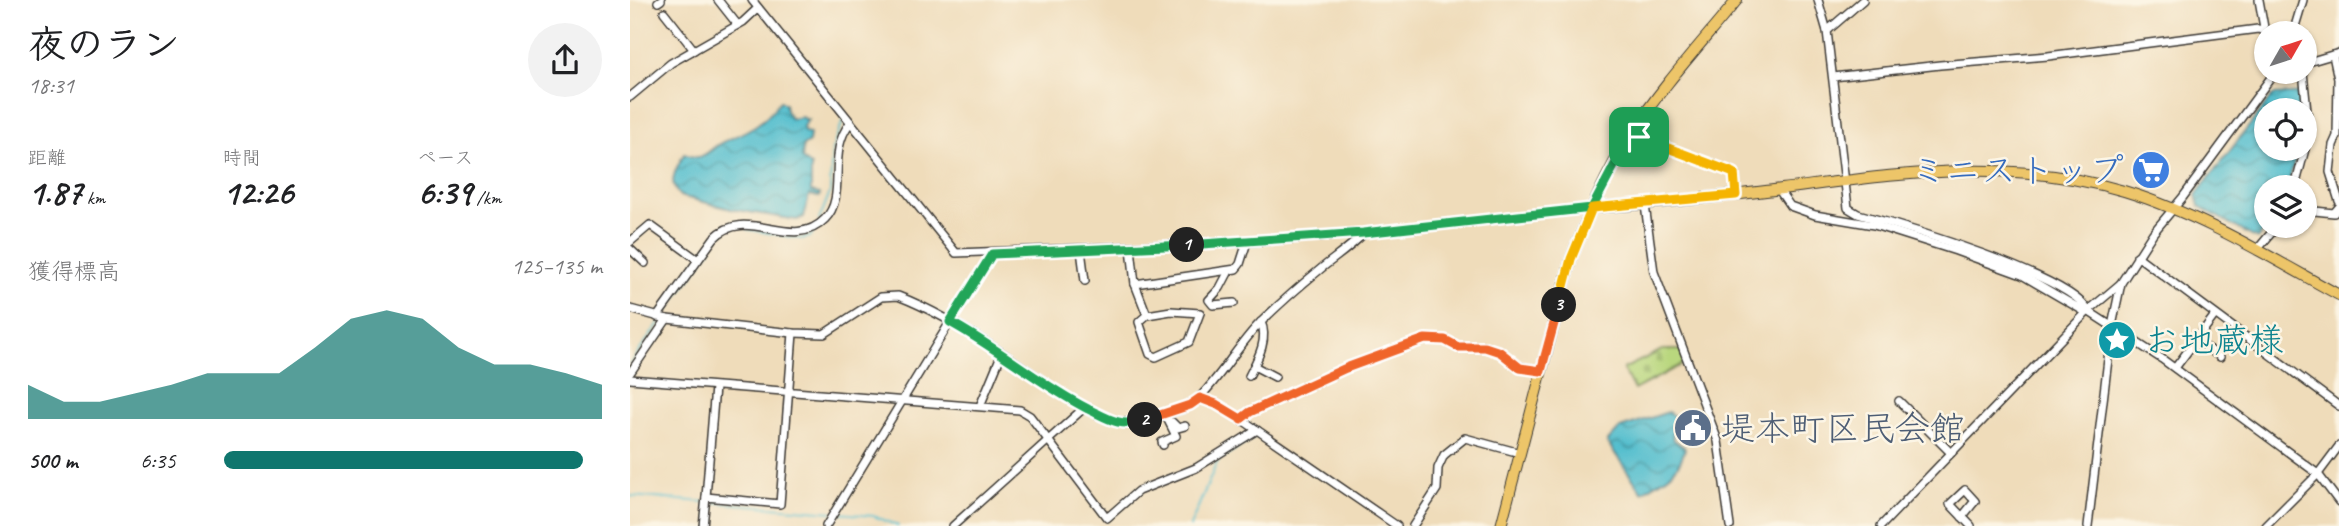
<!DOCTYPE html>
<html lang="ja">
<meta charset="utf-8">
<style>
:root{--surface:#fff;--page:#f2f2f2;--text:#202124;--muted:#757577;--accent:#0f766e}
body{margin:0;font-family:Caveat,"Klee One",sans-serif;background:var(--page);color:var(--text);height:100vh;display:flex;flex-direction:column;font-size:26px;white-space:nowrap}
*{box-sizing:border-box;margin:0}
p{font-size:23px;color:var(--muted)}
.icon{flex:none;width:38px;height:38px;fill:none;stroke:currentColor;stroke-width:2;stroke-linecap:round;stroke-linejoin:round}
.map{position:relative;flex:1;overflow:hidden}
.panel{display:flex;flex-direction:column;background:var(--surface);width:630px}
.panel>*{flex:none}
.needle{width:46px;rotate:51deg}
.controls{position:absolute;left:1624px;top:21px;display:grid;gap:14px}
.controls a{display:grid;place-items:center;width:63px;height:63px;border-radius:50%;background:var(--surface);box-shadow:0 2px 5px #0004;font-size:35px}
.pin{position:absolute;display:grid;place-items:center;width:60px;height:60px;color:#fff;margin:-30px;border-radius:14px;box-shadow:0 4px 10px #0006}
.km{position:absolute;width:35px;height:35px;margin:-18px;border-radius:50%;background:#222;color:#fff;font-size:19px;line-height:35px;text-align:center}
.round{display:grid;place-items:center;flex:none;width:74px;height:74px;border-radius:37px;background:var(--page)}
.head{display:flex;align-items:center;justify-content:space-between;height:119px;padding:0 28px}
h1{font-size:38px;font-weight:700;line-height:52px}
.stats{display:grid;grid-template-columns:repeat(3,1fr);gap:10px;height:119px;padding:7px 28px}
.stats div{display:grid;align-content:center}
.stats b{font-size:35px;font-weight:700}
.stats small{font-size:19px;font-weight:400}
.stats p{font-size:19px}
.chart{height:196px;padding:14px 28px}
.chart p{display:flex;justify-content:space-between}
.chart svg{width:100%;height:126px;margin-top:7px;fill:var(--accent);opacity:.7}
ul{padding:0 28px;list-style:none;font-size:23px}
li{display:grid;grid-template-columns:112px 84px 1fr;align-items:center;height:52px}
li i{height:18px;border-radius:9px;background:var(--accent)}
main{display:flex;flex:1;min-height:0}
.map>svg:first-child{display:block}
.cemetery{fill:url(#cemetery-stones);stroke:#6a7a4d;stroke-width:2}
.water{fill:url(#water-waves);stroke:#386d75;stroke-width:2}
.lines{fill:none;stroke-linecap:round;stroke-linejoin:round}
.stream{stroke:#53bece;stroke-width:2}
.minor-casing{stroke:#3c3934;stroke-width:10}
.major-casing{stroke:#3c3934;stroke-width:12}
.minor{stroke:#fff;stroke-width:7}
.major{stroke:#edc569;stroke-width:10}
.split-1-casing{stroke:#fff;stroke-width:14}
.split-2-casing{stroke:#fff;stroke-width:14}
.split-3-casing{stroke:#fff;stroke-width:14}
.split-4-casing{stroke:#fff;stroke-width:14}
.split-1{stroke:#22a559;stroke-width:9}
.split-2{stroke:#22a559;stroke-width:9}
.split-3{stroke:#f0652b;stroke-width:9}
.split-4{stroke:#f5b400;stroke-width:9}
.labels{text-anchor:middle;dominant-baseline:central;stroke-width:5;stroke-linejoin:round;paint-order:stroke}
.shop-label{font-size:35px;fill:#366cbe;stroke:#fcf5e5;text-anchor:end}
.culture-label{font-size:35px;fill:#0d838f;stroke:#fcf5e5;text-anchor:start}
.service-label{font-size:35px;fill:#4e5e75;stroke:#fcf5e5;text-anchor:start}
</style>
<main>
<section class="panel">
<div class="head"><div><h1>夜のラン</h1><p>18:31</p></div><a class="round"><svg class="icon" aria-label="share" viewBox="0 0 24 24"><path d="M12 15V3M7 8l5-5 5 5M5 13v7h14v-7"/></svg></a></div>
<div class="stats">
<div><p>距離</p><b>1.87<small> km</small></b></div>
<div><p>時間</p><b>12:26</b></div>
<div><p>ペース</p><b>6:39<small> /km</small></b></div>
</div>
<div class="chart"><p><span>獲得標高</span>125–135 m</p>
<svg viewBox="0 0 160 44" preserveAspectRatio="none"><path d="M0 44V32L10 38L20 38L30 35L40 32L50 28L60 28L70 28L80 19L90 9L100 6L110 9L120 19L130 25L140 25L150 28L160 32V44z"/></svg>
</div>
<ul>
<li><b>500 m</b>6:35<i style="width:95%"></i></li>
</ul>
</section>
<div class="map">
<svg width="1709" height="526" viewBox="0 0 1709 526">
<defs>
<pattern id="cemetery-stones" width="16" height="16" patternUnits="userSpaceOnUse" patternTransform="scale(1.75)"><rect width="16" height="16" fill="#b9d77e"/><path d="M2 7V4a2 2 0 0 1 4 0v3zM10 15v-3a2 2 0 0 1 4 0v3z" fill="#9eb86c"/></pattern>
<pattern id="water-waves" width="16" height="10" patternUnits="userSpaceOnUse" patternTransform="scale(1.75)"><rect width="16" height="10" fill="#53bece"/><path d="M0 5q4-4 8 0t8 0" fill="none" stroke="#449aa6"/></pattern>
</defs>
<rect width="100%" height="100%" fill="#fcf5e5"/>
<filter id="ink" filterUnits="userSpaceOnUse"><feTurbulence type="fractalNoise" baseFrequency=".0143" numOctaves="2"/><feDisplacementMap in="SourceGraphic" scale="14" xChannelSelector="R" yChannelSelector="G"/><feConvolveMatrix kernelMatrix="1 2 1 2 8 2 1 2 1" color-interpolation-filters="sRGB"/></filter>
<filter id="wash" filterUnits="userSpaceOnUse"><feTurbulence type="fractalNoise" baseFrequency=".00686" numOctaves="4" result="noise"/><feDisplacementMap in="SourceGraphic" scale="28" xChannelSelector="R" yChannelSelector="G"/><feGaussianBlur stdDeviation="1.57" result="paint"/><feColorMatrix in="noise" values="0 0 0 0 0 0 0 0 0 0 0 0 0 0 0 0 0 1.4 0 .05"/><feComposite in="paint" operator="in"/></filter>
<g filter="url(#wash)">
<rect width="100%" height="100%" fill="#efdcba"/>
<path class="cemetery" d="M1032,350H1051L1055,363L1004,390L993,369Z"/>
<g class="water">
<path d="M1671,93V110H1636V149H1669L1661,173L1659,187H1636V226H1639L1627,239L1569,206L1566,195L1643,95Z"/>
<path d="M150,101L155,104L156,111L161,119L171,117L178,120L173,126L174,132L180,133L179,142L173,146L172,159L181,166V192L190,194L189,197L179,195L174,217L167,220L101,209L50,196C36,182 47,168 54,154C76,163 76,150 93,142C121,129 130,127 150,101Z"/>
<path d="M1038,412L1045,417L1042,427L1043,439L1055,448C1049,474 1033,479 1012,492L977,442L990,428Z"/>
</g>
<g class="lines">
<g class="stream">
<path d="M189,220L200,192L202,150L213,121"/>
<path d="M117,229L171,239L180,237L185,229"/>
<path d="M36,312L81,249"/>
<path d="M0,364L30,322"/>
<path d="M0,496L74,502"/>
<path d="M79,502L203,512"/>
<path d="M208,513L244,516L268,526"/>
<path d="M560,526L588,460L625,437"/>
</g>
</g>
</g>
<g filter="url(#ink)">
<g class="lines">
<defs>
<g id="minor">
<path d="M88,0L107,24"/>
<path d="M122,0L326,253L617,242L734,233L962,208"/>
<path d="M1188,0L1197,31L1218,208L1228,214C1269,225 1443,277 1458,311L1532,359L1688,474L1709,502"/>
<path d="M1629,0L1635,33"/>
<path d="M28,2L31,0"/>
<path d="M34,12L64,50"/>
<path d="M1197,31L1233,0"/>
<path d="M1663,33L1673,0"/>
<path d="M1703,55L1708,79L1707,136L1703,145L1700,172L1709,201"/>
<path d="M1675,63L1709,53"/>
<path d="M1673,72L1679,131L1675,148"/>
<path d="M1203,77L1310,65L1418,56L1628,29L1633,30L1636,35"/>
<path d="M0,97L41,63L113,22L128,8"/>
<path d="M1001,134L1104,173L1106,195"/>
<path d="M1665,187L1675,149"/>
<path d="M1149,190L1160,206L1185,215L1244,225L1326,251L1392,275L1452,310L1458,311"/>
<path d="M1015,205L1024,272L1088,441L1100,526"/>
<path d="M1675,210L1704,213L1709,207"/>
<path d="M0,242L20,225L68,260"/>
<path d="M501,248L505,284L517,315L509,322L520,354L526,357L559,342L570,313L541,311L517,315"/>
<path d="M0,249L15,263"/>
<path d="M451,250L455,281"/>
<path d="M1627,250L1647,226"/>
<path d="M1507,256L1709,406"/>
<path d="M599,271L590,288L579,300L583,305L604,303"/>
<path d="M505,284L606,269L610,264L617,242"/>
<path d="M0,309L37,319L163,333L194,334L251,297L268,296C305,310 342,333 375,355C410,378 444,407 484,421C500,427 558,410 569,398C592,375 607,347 629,324C649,304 671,285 693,267C707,256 722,246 734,233"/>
<path d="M27,317L84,238C117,204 162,253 195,219C218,196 196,153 220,123"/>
<path d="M1566,340L1590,357"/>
<path d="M624,366L645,377"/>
<path d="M1545,368L1585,315"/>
<path d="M0,373L37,319"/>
<path d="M619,376C627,360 639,340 631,322"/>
<path d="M0,379L390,410L400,416L477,518L508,491L566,468L627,430"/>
<path d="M570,398L586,404L611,419L767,526"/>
<path d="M1269,401L1321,453"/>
<path d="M350,406L372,353"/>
<path d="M611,419L620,412L716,368L795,339L815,340L828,347H855L870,352L890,367L911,371"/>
<path d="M542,422L548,428L555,426"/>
<path d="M533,445L532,442L546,436L535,414"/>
<path d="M76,497L85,387"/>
<path d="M1332,517L1345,501L1335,490L1320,504L1341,526"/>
<path d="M73,526L76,497L150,504L163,333"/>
<path d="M196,526L362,253"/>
<path d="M323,526L455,407"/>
<path d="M783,526L807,489L808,468L814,455L835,438L890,453"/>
<path d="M1251,526L1458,311L1490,284"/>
<path d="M1458,526L1482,326L1491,283L1523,233L1553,197L1645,72"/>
<path d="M1636,526L1688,474L1709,446"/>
</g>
<g id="major">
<path d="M962,208C1025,204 1089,197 1152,189C1271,174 1376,156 1494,191C1570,214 1640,257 1709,295"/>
<path d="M871,526L941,259C958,216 976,173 1001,134C1032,86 1071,44 1107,0"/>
</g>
</defs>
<use href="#minor" class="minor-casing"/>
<use href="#major" class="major-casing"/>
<use href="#minor" class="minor"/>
<use href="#major" class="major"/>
</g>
</g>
<g class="lines" filter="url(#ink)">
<defs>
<path id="split-1" d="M557,245L733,233L962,208L1001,134L1009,137"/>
<path id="split-2" d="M515,420C506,423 497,424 488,422C478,420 467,413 458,409C409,384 368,348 320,322L362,254L557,245"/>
<path id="split-3" d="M515,420L560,405L570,398L586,404L611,419L620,412L716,368L795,339L815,340L828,347H855L870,352L890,368L911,371L929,305"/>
<path id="split-4" d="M929,305L941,259L962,208L1106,195L1104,173L1009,137"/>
</defs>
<use href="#split-1" class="split-1-casing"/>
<use href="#split-2" class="split-2-casing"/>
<use href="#split-3" class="split-3-casing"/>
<use href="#split-4" class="split-4-casing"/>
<use href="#split-1" class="split-1"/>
<use href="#split-2" class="split-2"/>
<use href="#split-3" class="split-3"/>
<use href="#split-4" class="split-4"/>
</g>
<defs>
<symbol id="supermarket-disc" viewBox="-11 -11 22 22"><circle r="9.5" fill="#3f7fe0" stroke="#fcf5e5"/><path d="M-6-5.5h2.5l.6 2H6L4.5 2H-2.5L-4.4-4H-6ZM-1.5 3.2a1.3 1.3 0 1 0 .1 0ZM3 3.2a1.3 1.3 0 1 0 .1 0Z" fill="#fff"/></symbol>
<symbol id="sight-disc" viewBox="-11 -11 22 22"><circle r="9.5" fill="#0f9aa8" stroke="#fcf5e5"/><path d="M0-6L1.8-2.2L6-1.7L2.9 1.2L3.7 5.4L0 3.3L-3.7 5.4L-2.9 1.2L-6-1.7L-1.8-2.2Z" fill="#fff"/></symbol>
<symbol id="civic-disc" viewBox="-11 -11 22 22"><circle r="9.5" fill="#5c6f8a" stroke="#fcf5e5"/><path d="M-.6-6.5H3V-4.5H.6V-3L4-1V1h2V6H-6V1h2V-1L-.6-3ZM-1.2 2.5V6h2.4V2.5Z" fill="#fff"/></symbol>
</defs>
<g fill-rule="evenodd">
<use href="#supermarket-disc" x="1499" y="148" width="44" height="44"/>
<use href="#sight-disc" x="1465" y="318" width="44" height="44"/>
<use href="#civic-disc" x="1041" y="406" width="44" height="44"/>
</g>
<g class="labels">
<g class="shop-label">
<text x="1494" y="170">ミニストップ</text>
</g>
<g class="culture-label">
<text x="1514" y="340">お地蔵様</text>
</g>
<g class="service-label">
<text x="1090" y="428">堤本町区民会館</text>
</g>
</g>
</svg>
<div class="controls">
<a><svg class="needle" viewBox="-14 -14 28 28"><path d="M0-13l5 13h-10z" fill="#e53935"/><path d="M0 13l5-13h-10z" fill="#757577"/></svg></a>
<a><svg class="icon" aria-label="locate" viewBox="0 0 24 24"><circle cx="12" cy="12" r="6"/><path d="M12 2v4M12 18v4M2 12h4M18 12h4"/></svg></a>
<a><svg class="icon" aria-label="layers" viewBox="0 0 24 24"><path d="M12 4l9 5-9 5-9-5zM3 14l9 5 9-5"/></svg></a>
</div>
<div class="pin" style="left:1009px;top:137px;background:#1e9e55"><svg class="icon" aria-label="arrive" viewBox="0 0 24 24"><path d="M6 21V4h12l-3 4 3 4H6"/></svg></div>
<b class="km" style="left:557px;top:245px">1</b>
<b class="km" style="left:515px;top:420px">2</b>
<b class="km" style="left:929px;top:305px">3</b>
</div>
</main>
